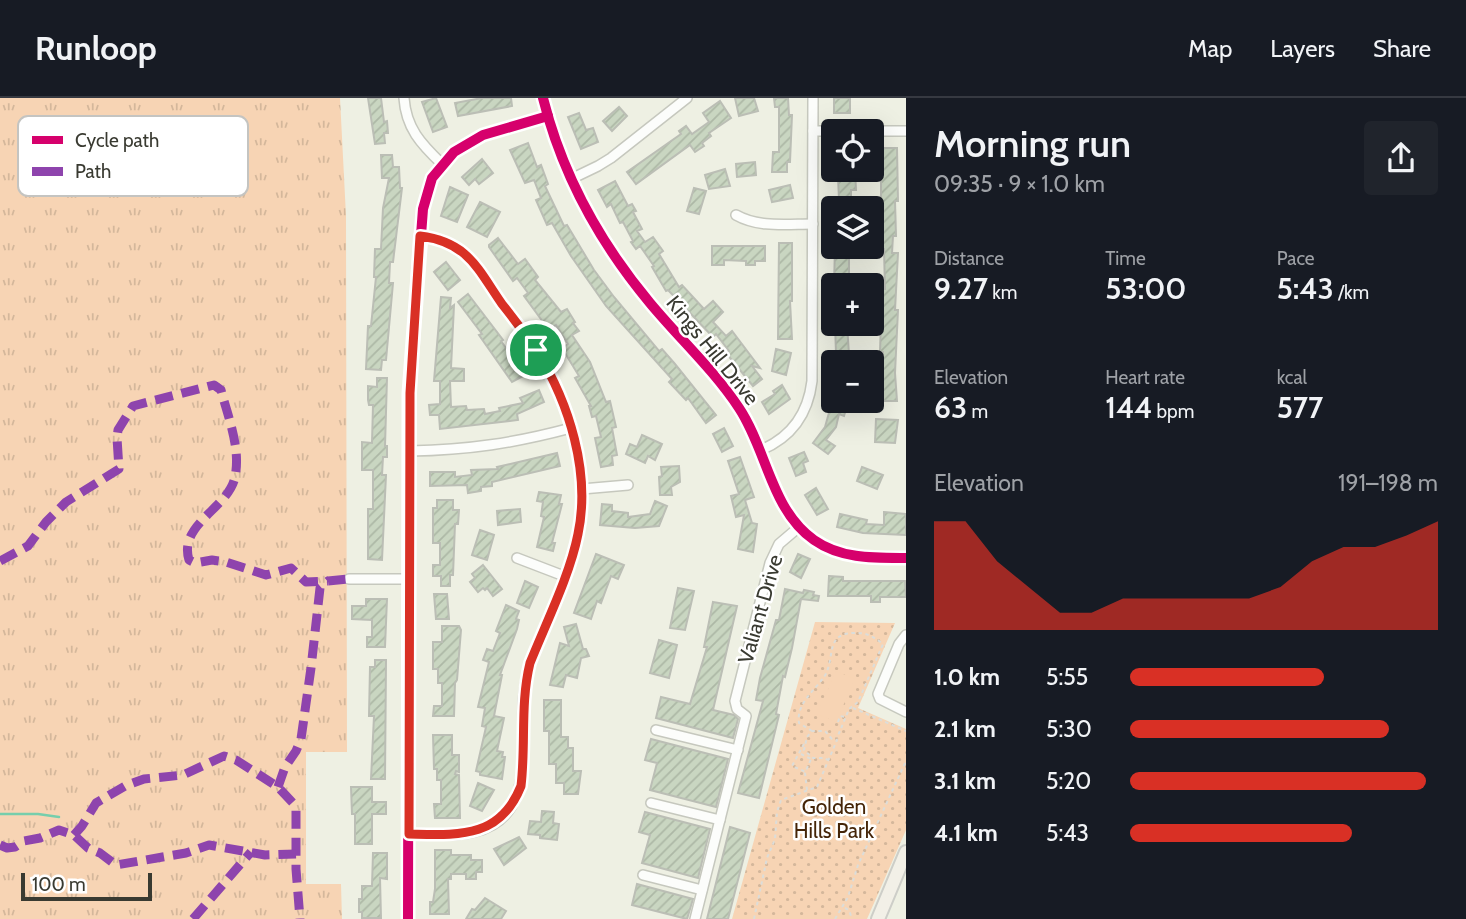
<!DOCTYPE html>
<meta charset="utf-8">
<style>
:root{--surface:#171b24;--page:#20242c;--text:#f1f3f6;--muted:#9ea1a6;--line:#363941;--accent:#d93025}
body{margin:0;font-family:Cabin,sans-serif;background:var(--page);color:var(--text);height:100vh;display:flex;flex-direction:column;font-size:26px;white-space:nowrap}
*{box-sizing:border-box;margin:0}
p{font-size:23px;color:var(--muted)}
.icon{flex:none;width:38px;height:38px;fill:none;stroke:currentColor;stroke-width:2;stroke-linecap:round;stroke-linejoin:round}
.map{position:relative;flex:1;overflow:hidden}
.sheet{display:flex;flex-direction:column;background:var(--surface);width:560px}
.sheet>*{flex:none}
.fabs{position:absolute;left:821px;top:21px;display:grid;gap:14px}
.fabs a{display:grid;place-items:center;width:63px;height:63px;border-radius:7px;background:var(--surface);box-shadow:0 7px 28px #0002;font-size:35px}
.scale{position:absolute;left:21px;bottom:18px;width:131px;box-sizing:border-box;padding-left:7px;border:4px solid #393a31;border-top:0;font-size:19px;line-height:24px;white-space:nowrap;color:#393a31;-webkit-text-stroke:5px #fff;paint-order:stroke}
.pin{position:absolute;display:grid;place-items:center;width:60px;height:60px;color:#fff;margin:-30px;border:4px solid #fff;border-radius:50%;box-shadow:0 2px 7px #0007}
.round{display:grid;place-items:center;flex:none;width:74px;height:74px;border-radius:7px;background:var(--page)}
.head{display:flex;align-items:center;justify-content:space-between;height:119px;padding:0 28px}
h1{font-size:38px;font-weight:600;line-height:52px}
.stats{display:grid;grid-template-columns:repeat(3,1fr);gap:10px;height:119px;padding:7px 28px}
.stats div{display:grid;align-content:center}
.stats b{font-size:30px;font-weight:600}
.stats small{font-size:19px;font-weight:400}
.stats p{font-size:19px}
.chart{height:196px;padding:14px 28px}
.chart p{display:flex;justify-content:space-between}
.chart svg{width:100%;height:126px;margin-top:7px;fill:var(--accent);opacity:.7}
ul{padding:0 28px;list-style:none;font-size:23px}
li{display:grid;grid-template-columns:112px 84px 1fr;align-items:center;height:52px}
li i{height:18px;border-radius:9px;background:var(--accent)}
header{display:flex;align-items:center;gap:42px;box-sizing:border-box;height:98px;padding:0 35px;background:var(--surface);border-bottom:2px solid var(--line)}
header strong{font-size:33px}
nav{display:flex;gap:38px;margin-inline-start:auto;font-size:24px}
main{display:flex;flex:1;min-height:0}
.map>svg:first-child{display:block}
.grass{fill:url(#grass-tufts)}
.park{fill:url(#park-dots)}
.garden{fill:#f7d4b4}
.lines{fill:none;stroke-linecap:round;stroke-linejoin:round}
.stream{stroke:#76ceac;stroke-width:2.5}
.building{fill:url(#building-hatch);stroke:#bbbeb5;stroke-width:2}
.minor-casing{stroke:#c6c8be;stroke-width:12}
.major-casing{stroke:#cdcec8;stroke-width:16}
.path{stroke:#dcddd9;stroke-width:2;stroke-dasharray:3.5 3.5;stroke-linecap:butt}
.minor{stroke:#fcfdfb;stroke-width:9}
.major{stroke:#f2f0e7;stroke-width:12}
.quiet{stroke:#8e44ad;stroke-width:9;stroke-dasharray:18 9;stroke-linecap:butt}
.cycleway-casing{stroke:#fff;stroke-width:15}
.cycleway{stroke:#d6006c;stroke-width:10}
.route-casing{stroke:#fff;stroke-width:14}
.route{stroke:#d93025;stroke-width:9}
.labels{text-anchor:middle;dominant-baseline:central;stroke-width:5;stroke-linejoin:round;paint-order:stroke}
.street-label{font-size:21px;fill:#393a31;stroke:#fff}
.park-label{font-size:21px;fill:#452508;stroke:#fff}
.key{fill:#fff;stroke:#c4c4c1;stroke-width:2}
.key-label{font-size:19px;fill:#393a31}
</style>
<header>
<strong>Runloop</strong>
<nav><a>Map</a><a>Layers</a><a>Share</a></nav>
</header>
<main>
<div class="map">
<svg width="906" height="821" viewBox="0 0 906 821">
<defs>
<pattern id="grass-tufts" width="24" height="20" patternUnits="userSpaceOnUse" patternTransform="scale(1.75)"><rect width="24" height="20" fill="#f7d4b4"/><path d="M3 7l-1-3M5 7V3M7 7l1-3M15 17l-1-3M17 17v-4M19 17l1-3" fill="none" stroke="#d4b79b"/></pattern>
<pattern id="park-dots" width="8" height="8" patternUnits="userSpaceOnUse" patternTransform="scale(1.75)"><rect width="8" height="8" fill="#f7d4b4"/><path d="M2 2h.1M6 6h.1" fill="none" stroke="#d4b79b" stroke-width="1.8" stroke-linecap="round"/></pattern>
<pattern id="building-hatch" width="6" height="6" patternUnits="userSpaceOnUse" patternTransform="scale(1.75)"><rect width="6" height="6" fill="#c9d6c1"/><path d="M-1 1l2-2M0 6l6-6M5 7l2-2" fill="none" stroke="#adb8a6"/></pattern>
</defs>
<rect width="100%" height="100%" fill="#eef0e3"/>
<path class="grass" d="M0,0H340L346,118L347,654H306V786H341L342,821H0Z"/>
<path class="park" d="M815,524L895,525L858,610L906,631V732L867,821H732Z"/>
<path class="garden" d="M836,573L855,581L836,624L817,616Z"/>
<g class="lines">
<path class="stream" d="M0,716H38L59,719"/>
</g>
<g class="building">
<path d="M368,0H381L384,24L387,23L388,35H384L385,45L375,46Z"/>
<path d="M436,0L447,29L433,34L422,4Z"/>
<path d="M482,0H511L512,8L458,18L455,5Z"/>
<path d="M735,0H754L758,13L739,18Z"/>
<path d="M774,0H788L789,17H792L790,64H787V74H772L773,54H779V9H775Z"/>
<rect x="834" y="0" width="16" height="15"/>
<path d="M720,3L731,20L709,35L711,38L702,45L704,48L695,54L690,47L636,86L627,74L681,36L679,33L686,28L692,36L709,24L703,15Z"/>
<path d="M619,9L627,18L612,33L603,23Z"/>
<path d="M579,15L586,32L593,30L598,44L581,51L568,19Z"/>
<path d="M528,45L537,69L541,67L548,86L545,88L564,128L567,127L594,172L614,199L659,253L662,251L675,266L716,317L706,325L688,300L686,302L669,284L672,281L606,208L571,158L552,125L547,127L536,102L541,100L534,82L525,85L510,52Z"/>
<path d="M881,50H897L898,103H895L896,138H893L892,155H898L895,212H898L895,275L897,303H883V254H880L881,223H878V191H885L884,151H879L883,109H881Z"/>
<path d="M381,57H392L393,69H399L400,90H402L393,164H390L389,185H393L386,262H382L381,272L366,271L368,228H371L376,179H374L375,151H381L383,110L389,80H382Z"/>
<path d="M482,61L493,75L479,86L475,81L469,87L462,79Z"/>
<path d="M755,64L756,77L737,79L736,66Z"/>
<path d="M725,71L730,88L709,91L705,77Z"/>
<path d="M845,72H855L856,92H851V101L839,102L838,78H845Z"/>
<path d="M615,83L628,108L632,106L636,113L633,114L642,131L637,133L645,144L653,139L663,153L659,156L679,189L682,187L704,211L713,203L723,214L713,224L726,238L732,233L760,270L752,268L762,281L753,288L726,255L729,253L716,236L713,239L668,192L666,193L652,169L654,168L640,148L636,151L631,144L633,143L623,124L620,125L611,106L607,109L598,92Z"/>
<path d="M790,87L793,100L772,104L769,92Z"/>
<path d="M450,89L468,97L457,124L441,118Z"/>
<path d="M694,90L706,93L699,116L687,113Z"/>
<path d="M480,104L500,114L487,139L467,129Z"/>
<path d="M498,140L518,166L525,161L538,179L535,182L561,214L567,211L575,224L573,225L579,233L572,237L590,264L606,304L610,303L616,329L612,330L617,357L612,358L613,367L601,369L595,340L601,339L596,318L592,319L589,308H591L575,280L579,278L562,250L568,246L556,227L549,232L524,198L528,195L517,180L513,183L489,149V147Z"/>
<path d="M779,145H792V203H790L792,241H778Z"/>
<path d="M712,148H765V163H755V167H746V163L724,162V167H712Z"/>
<path d="M835,149H849V187H834Z"/>
<path d="M446,164L460,182L448,192L434,174Z"/>
<path d="M468,196L503,242L501,243L511,257L513,256L525,277L512,284L479,237L482,236L458,204Z"/>
<path d="M441,199L451,200L450,210L454,207L451,270L464,271V283H450L451,309L466,308L467,312L484,311L485,316L500,313L499,310L523,305L520,300L539,292L544,304L517,316L518,322L440,331L439,317H430L429,307L440,306V283H434Z"/>
<path d="M835,226H847L849,256L836,255Z"/>
<path d="M776,251L791,255L786,277L772,273Z"/>
<path d="M377,280H387L385,348H387V359H383L382,377H386L382,462L368,461V411H373V372H362V344L372,345L373,307H369L368,302V288L377,289Z"/>
<path d="M782,287L790,301L769,316L762,304L775,296L773,293Z"/>
<path d="M832,304L847,308L844,318L839,316L836,329L826,342L835,348L828,356L813,345L825,329Z"/>
<path d="M876,321L898,322L895,345L875,344Z"/>
<path d="M724,330L733,348L722,354L713,336Z"/>
<path d="M642,337L662,346L655,362L648,358L645,365L626,356L630,346L637,349Z"/>
<path d="M804,354L808,363L803,365L806,374L796,378L789,360Z"/>
<path d="M557,355L560,368L492,384V388L481,389V393L468,395L467,387L430,388V374H455V379L472,377L471,372L498,371L497,369Z"/>
<path d="M740,359L754,399L745,402L752,425L757,426L753,454L738,451L744,417L736,419L731,398L739,396L728,363Z"/>
<path d="M679,368L680,384L671,389L672,397H660L659,379L662,378L661,369Z"/>
<path d="M862,369L883,377L877,391L857,383Z"/>
<path d="M816,390L828,411L817,417L805,397Z"/>
<path d="M539,394L561,397L559,406H562L552,445H555L553,453L537,449L544,419L541,418L543,404L537,403Z"/>
<path d="M437,402H453V412H459L458,426H455L453,477H450V488H441V478H433V467H440V445H433V410H437Z"/>
<path d="M655,403L667,408L659,428L635,430L600,427L602,406L612,407V413L628,415V419L650,416Z"/>
<path d="M520,411L521,424L498,427L497,413Z"/>
<path d="M884,414L906,416V437L863,435L837,429L840,416L867,422L866,426L884,427Z"/>
<path d="M480,432L494,437L487,462L472,457Z"/>
<path d="M596,456L624,467L618,481L611,478L601,505L597,503L591,521L574,515Z"/>
<path d="M798,456L810,461L801,480L790,474Z"/>
<path d="M483,467L502,491L493,498L487,490L485,492L483,490L478,494L470,484L475,480L472,476Z"/>
<path d="M829,478L843,479V483H905L906,499H880V504H871V498H828Z"/>
<path d="M525,483L538,489L529,510L517,505Z"/>
<path d="M678,490L694,493L685,532L670,530Z"/>
<path d="M785,491L803,495L804,492L814,494L813,497L819,498L818,503L801,501L792,550L785,579L783,578L776,616L779,617L759,700L738,695L763,603L756,602L760,580L776,522H779Z"/>
<path d="M434,496H447L449,521H436Z"/>
<path d="M366,501H387L385,549H367V539H372V522L352,521V508H366Z"/>
<path d="M713,504L737,508L713,612L734,617L738,621L733,640L656,620L661,599L690,606L707,549H704Z"/>
<path d="M506,507L519,513L516,521L519,522L517,531L500,577H502L494,618L504,620L497,653L503,654L502,659H505L502,681L480,677V674L476,673L486,629L482,628L485,610L478,609L489,564L483,562L487,551L493,553L500,535L496,533Z"/>
<path d="M576,526L583,551H586L589,558L581,560L577,580L566,577L563,589L550,587L560,545L569,548L564,529Z"/>
<path d="M442,528H459L461,532L457,582L455,585L454,618H433L434,608H442V585H438V571H433V544H442Z"/>
<path d="M659,542L677,547L669,580L650,575Z"/>
<path d="M375,562H386L385,681H371L374,618H369L370,569H375Z"/>
<path d="M544,602H561V639H568V650H573V673H581L578,696H564V685H556V666H549V633H544Z"/>
<path d="M433,637H452V657H459V674L456,673L455,676L459,677L460,720H435L434,706H441V682H437V671H434Z"/>
<path d="M651,641L728,661L716,709L650,692L657,665L645,662Z"/>
<path d="M478,685L494,692L482,713L470,708Z"/>
<path d="M351,689H372V704H386V716H372V746H355V716H352Z"/>
<path d="M542,713L554,714L553,725L559,726L557,742L540,740V737L528,736L530,723L541,724Z"/>
<path d="M645,714L710,731L698,780L642,765L650,737L639,734Z"/>
<path d="M730,729L750,735L728,821H707Z"/>
<path d="M519,739L526,750L504,767L494,751Z"/>
<path d="M435,752H451V757H471V762H482V774H476V781H466V776H451V781H448L449,816H430V804H433L435,791Z"/>
<path d="M373,755H387V781L380,780L381,820H362V814H359V801H362V788H372Z"/>
<path d="M637,786L693,801L687,821L632,807Z"/>
<path d="M485,800L506,813L501,821H466L472,811L475,812Z"/>
</g>
<g class="lines">
<defs>
<g id="minor">
<path d="M404,0C406,30 421,46 442,66"/>
<path d="M543,0C562,76 600,145 650,205C679,240 714,272 739,310C767,352 771,412 814,442C841,461 874,460 906,460"/>
<path d="M813,33H906"/>
<path d="M571,81L598,68L611,60L687,0"/>
<path d="M736,117C759,130 787,126 813,126"/>
<path d="M761,352C792,339 808,316 812,283L813,0"/>
<path d="M410,353C468,352 515,345 571,330"/>
<path d="M582,391L628,387"/>
<path d="M517,460L564,478"/>
<path d="M349,481H409"/>
<path d="M906,537L899,546L878,596L880,601L906,614"/>
<path d="M656,632L738,652"/>
<path d="M651,705L720,722"/>
<path d="M409,736C430,736 453,739 474,734C533,720 522,658 523,612C523,596 526,581 530,565C546,525 570,477 578,436C591,374 569,305 537,253C526,237 514,221 502,206C476,170 468,144 420,138"/>
<path d="M643,777L702,792"/>
<path d="M408,821L409,295L423,111L432,80L454,54L483,37L548,18"/>
<path d="M695,821L746,618L737,611L735,603L770,465L779,446L799,429"/>
</g>
<path id="major" d="M878,821L906,754"/>
</defs>
<use href="#minor" class="minor-casing"/>
<use href="#major" class="major-casing"/>
<g class="path">
<path d="M853,610L906,633"/>
<path d="M838,624L840,618L845,619"/>
<path d="M812,633L799,625C796,606 814,593 824,579C836,561 824,536 853,535C866,534 874,539 883,546L858,604L849,611L837,640"/>
<path d="M804,646L792,668L806,674"/>
<path d="M801,656L811,661"/>
<path d="M807,692L805,675L811,661"/>
<path d="M845,810L849,812L852,821"/>
<path d="M754,821L767,760L775,741L777,714L781,702L817,689L837,642L832,641L825,633H812L807,639L804,652L813,660H824L828,662"/>
<path d="M835,821L848,799L858,767L906,663"/>
</g>
<use href="#minor" class="minor"/>
<use href="#major" class="major"/>
<g class="quiet">
<path d="M0,463L28,448L46,424L66,404L119,371L117,340L118,332L133,308L214,287L221,292C228,319 241,350 235,379C229,410 178,426 189,462L195,465L212,462L226,464L266,477L291,470L306,484L328,483"/>
<path d="M278,689L285,669L296,653L301,641L311,570L320,490L328,483L349,481"/>
<path d="M74,737L82,728L96,705L125,688L144,681L183,677L224,658L236,662L278,689L293,705L296,712V771L300,821"/>
<path d="M0,747L7,750L15,749L24,743L40,740L59,732L74,737L88,750L100,755L116,767L186,755L209,747L265,757L296,756"/>
<path d="M193,821L251,754"/>
</g>
<defs>
<g id="cycleway">
<path d="M543,0C562,76 600,145 650,205C679,240 714,272 739,310C767,352 771,412 814,442C841,461 874,460 906,460"/>
<path d="M408,821L409,295L423,111L432,80L454,54L483,37L548,18"/>
</g>
</defs>
<use href="#cycleway" class="cycleway-casing"/>
<use href="#cycleway" class="cycleway"/>
</g>
<g class="lines">
<defs>
<path id="route" d="M420,138C468,144 477,170 502,206C514,221 526,237 537,253C569,305 591,374 578,436C570,477 546,525 530,565C520,606 526,646 521,688C500,741 458,737 409,736L410,295Z"/>
</defs>
<use href="#route" class="route-casing"/>
<use href="#route" class="route"/>
</g>
<g class="labels">
<g class="street-label">
<text transform="translate(713 252) rotate(51)">Kings Hill Drive</text>
<text transform="translate(760 511) rotate(-74)">Valiant Drive</text>
</g>
<g class="park-label">
<text x="834" y="708">Golden<tspan x="834" dy="24">Hills Park</tspan></text>
</g>
</g>
<rect x="18" y="18" width="230" height="80" rx="10" class="key"/>
<rect x="32" y="38" width="31" height="8" fill="#d6006c"/>
<rect x="32" y="69" width="31" height="9" fill="#8e44ad"/>
<g class="key-label">
<text x="75" y="49">Cycle path</text>
<text x="75" y="80">Path</text>
</g>
</svg>
<div class="fabs">
<a><svg class="icon" aria-label="locate" viewBox="0 0 24 24"><circle cx="12" cy="12" r="6"/><path d="M12 2v4M12 18v4M2 12h4M18 12h4"/></svg></a>
<a><svg class="icon" aria-label="layers" viewBox="0 0 24 24"><path d="M12 4l9 5-9 5-9-5zM3 14l9 5 9-5"/></svg></a>
<a>+</a>
<a>−</a>
</div>
<div class="scale">100 m</div>
<div class="pin" style="left:536px;top:252px;background:#1e9e55"><svg class="icon" aria-label="arrive" viewBox="0 0 24 24"><path d="M6 21V4h12l-3 4 3 4H6"/></svg></div>
</div>
<section class="sheet">
<div class="head"><div><h1>Morning run</h1><p>09:35 · 9 × 1.0 km</p></div><a class="round"><svg class="icon" aria-label="share" viewBox="0 0 24 24"><path d="M12 15V3M7 8l5-5 5 5M5 13v7h14v-7"/></svg></a></div>
<div class="stats">
<div><p>Distance</p><b>9.27<small> km</small></b></div>
<div><p>Time</p><b>53:00</b></div>
<div><p>Pace</p><b>5:43<small> /km</small></b></div>
</div>
<div class="stats">
<div><p>Elevation</p><b>63<small> m</small></b></div>
<div><p>Heart rate</p><b>144<small> bpm</small></b></div>
<div><p>kcal</p><b>577</b></div>
</div>
<div class="chart"><p><span>Elevation</span>191–198 m</p>
<svg viewBox="0 0 160 44" preserveAspectRatio="none"><path d="M0 44V6L10 6L20 20L30 29L40 38L50 38L60 33L70 33L80 33L90 33L100 33L110 29L120 20L130 15L140 15L150 11L160 6V44z"/></svg>
</div>
<ul>
<li><b>1.0 km</b>5:55<i style="width:63%"></i></li>
<li><b>2.1 km</b>5:30<i style="width:84%"></i></li>
<li><b>3.1 km</b>5:20<i style="width:96%"></i></li>
<li><b>4.1 km</b>5:43<i style="width:72%"></i></li>
</ul>
</section>
</main>
